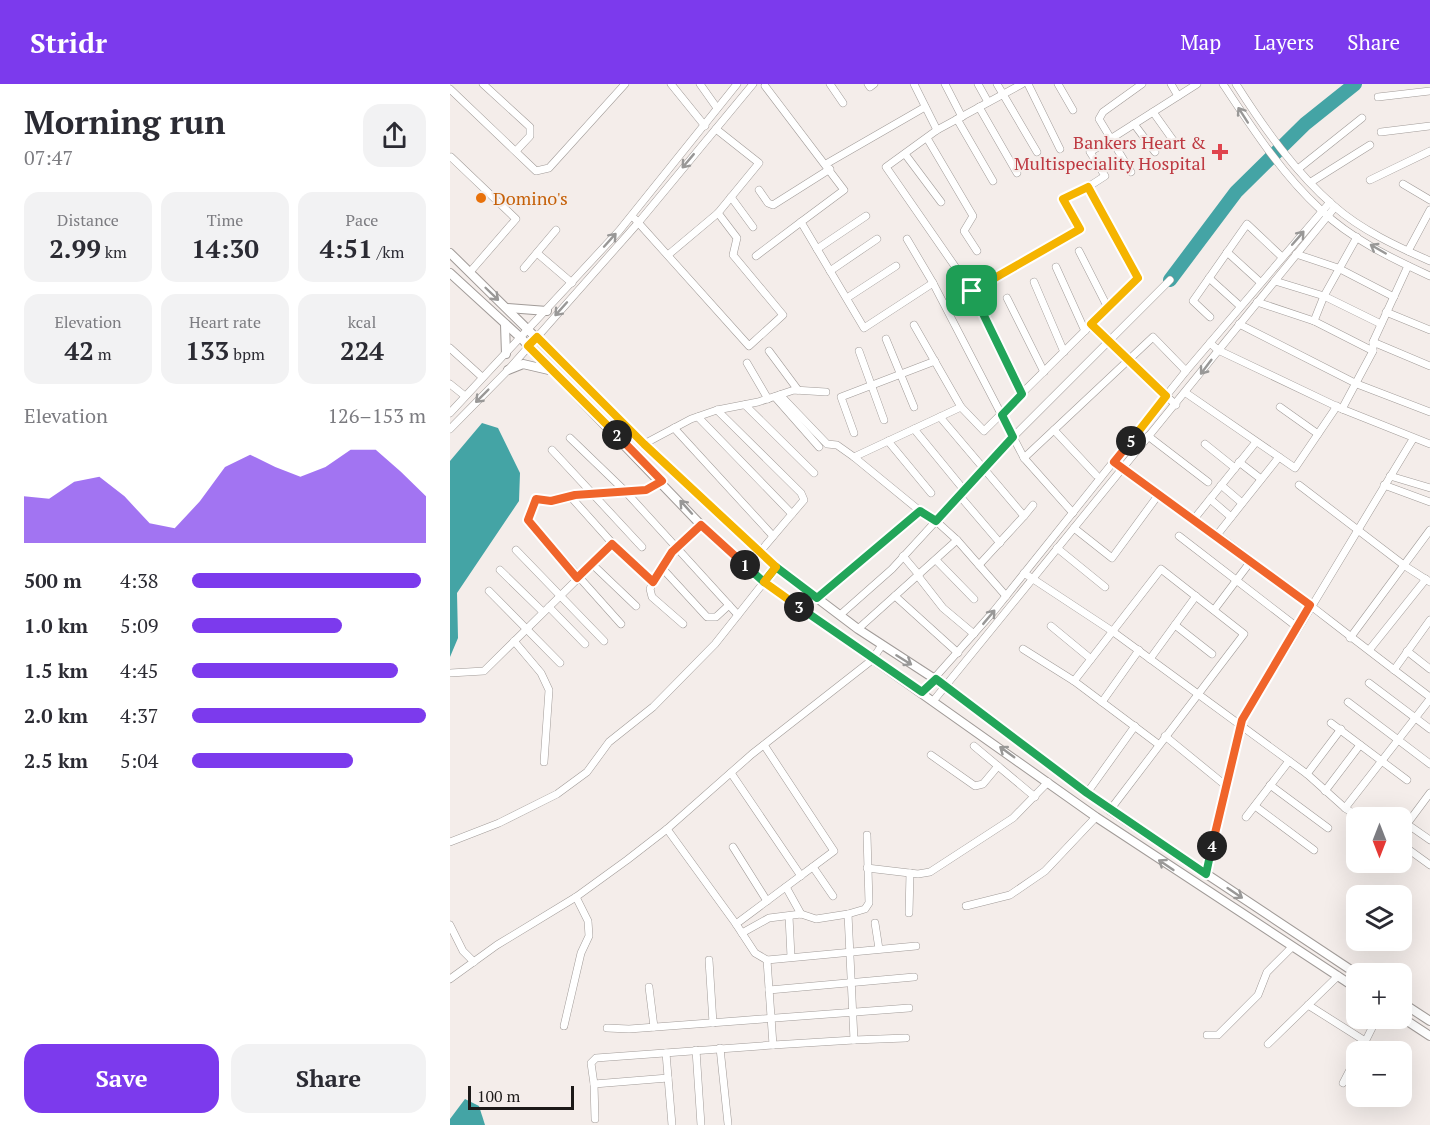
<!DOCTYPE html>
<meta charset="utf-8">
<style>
:root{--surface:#fff;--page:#f2f2f3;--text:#2b2b33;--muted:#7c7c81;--accent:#7c3aed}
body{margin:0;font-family:"PT Serif",serif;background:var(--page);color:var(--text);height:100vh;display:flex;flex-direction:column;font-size:22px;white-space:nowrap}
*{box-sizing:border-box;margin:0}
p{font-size:20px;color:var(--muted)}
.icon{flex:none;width:33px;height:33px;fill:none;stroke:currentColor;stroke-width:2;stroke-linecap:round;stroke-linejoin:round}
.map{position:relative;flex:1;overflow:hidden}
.sheet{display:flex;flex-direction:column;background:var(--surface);width:450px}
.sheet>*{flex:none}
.needle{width:39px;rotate:180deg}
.fabs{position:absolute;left:896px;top:723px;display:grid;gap:12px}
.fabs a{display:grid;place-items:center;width:66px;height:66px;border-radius:12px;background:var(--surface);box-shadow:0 6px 24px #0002;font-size:30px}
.scale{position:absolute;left:18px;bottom:15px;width:106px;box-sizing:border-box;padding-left:6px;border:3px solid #1c1918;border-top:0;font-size:16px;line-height:21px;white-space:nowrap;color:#1c1918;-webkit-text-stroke:4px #f4edea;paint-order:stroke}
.pin{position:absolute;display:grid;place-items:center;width:51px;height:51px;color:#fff;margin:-26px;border-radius:12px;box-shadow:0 3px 9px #0006}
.km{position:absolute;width:30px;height:30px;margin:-15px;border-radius:50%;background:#222;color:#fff;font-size:16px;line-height:30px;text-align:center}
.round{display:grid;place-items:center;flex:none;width:63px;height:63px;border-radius:18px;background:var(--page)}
.overview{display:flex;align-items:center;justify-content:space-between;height:102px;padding:0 24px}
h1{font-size:33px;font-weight:700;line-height:45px}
.metrics{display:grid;grid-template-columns:repeat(3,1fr);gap:9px;height:102px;padding:6px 24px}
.metrics div{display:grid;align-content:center;border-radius:15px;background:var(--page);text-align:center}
.metrics b{font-size:26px;font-weight:700}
.metrics small{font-size:16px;font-weight:400}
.metrics p{font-size:16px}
.chart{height:168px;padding:12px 24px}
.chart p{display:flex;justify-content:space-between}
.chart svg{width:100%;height:108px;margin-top:6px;fill:var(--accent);opacity:.7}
.primary-button{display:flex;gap:12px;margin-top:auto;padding:12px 24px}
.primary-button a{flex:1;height:69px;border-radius:18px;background:var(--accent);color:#fff;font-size:24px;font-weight:700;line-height:69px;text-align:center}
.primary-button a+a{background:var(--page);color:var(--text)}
ul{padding:0 24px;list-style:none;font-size:20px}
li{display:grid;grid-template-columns:96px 72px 1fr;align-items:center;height:45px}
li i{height:15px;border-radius:8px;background:var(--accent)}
header{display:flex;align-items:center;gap:36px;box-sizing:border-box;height:84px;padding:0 30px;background:var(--accent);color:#fff}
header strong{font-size:28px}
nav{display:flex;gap:33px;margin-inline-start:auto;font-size:21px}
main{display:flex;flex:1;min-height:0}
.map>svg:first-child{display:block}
.water{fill:#44a4a5}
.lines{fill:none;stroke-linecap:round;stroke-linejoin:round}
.river{stroke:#44a4a5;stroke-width:14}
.minor-casing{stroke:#a19b98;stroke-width:8}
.major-casing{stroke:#a19b98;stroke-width:10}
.minor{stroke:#fff;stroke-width:7}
.major{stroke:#fff;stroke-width:8}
.oneway{stroke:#999897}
.split-1-casing{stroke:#fff;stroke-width:12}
.split-2-casing{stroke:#fff;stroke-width:12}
.split-3-casing{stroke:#fff;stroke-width:12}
.split-4-casing{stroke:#fff;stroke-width:12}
.split-5-casing{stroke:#fff;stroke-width:12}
.split-6-casing{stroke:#fff;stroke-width:12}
.split-1{stroke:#22a559;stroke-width:8}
.split-2{stroke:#f0652b;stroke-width:8}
.split-3{stroke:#f5b400;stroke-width:8}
.split-4{stroke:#22a559;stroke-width:8}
.split-5{stroke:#f0652b;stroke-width:8}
.split-6{stroke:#f5b400;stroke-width:8}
.health-dot{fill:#e0444e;stroke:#f4edea;stroke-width:2}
.food-dot{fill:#e8710a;stroke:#f4edea;stroke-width:2}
.labels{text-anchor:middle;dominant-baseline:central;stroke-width:4.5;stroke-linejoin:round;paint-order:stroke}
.health-label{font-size:18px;fill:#be3a42;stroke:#f4edea;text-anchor:end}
.food-label{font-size:18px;fill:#c56008;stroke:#f4edea;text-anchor:start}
</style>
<header>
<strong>Stridr</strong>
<nav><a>Map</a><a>Layers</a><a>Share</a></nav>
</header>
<main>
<section class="sheet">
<div class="overview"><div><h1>Morning run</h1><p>07:47</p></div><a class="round"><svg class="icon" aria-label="share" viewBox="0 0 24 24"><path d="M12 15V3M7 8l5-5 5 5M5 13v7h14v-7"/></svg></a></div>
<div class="metrics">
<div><p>Distance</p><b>2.99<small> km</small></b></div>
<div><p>Time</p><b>14:30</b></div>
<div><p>Pace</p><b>4:51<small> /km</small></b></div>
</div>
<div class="metrics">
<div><p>Elevation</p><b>42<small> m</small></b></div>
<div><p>Heart rate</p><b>133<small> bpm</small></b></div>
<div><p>kcal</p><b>224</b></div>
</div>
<div class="chart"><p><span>Elevation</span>126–153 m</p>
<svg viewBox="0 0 160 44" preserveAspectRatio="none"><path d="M0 44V25L10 26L20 19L30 17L40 25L50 36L60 38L70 27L80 13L90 8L100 13L110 17L120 13L130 6L140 6L150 15L160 25V44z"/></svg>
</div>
<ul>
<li><b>500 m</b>4:38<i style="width:98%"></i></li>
<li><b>1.0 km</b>5:09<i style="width:64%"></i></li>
<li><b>1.5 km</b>4:45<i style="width:88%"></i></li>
<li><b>2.0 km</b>4:37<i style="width:100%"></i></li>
<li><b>2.5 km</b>5:04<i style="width:69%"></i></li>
</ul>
<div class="primary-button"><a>Save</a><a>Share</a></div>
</section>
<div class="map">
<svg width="980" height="1041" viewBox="0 0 980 1041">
<rect width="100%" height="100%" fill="#f4edea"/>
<g class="water">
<path d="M32,339L48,344L70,389L69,417L7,509L8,554L0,573V377Z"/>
<path d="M15,1015L29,1022L35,1041H0V1035Z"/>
</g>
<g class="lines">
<path class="river" d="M720,196L786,108L855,40L905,0"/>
<defs>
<g id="minor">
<path d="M33,0L80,43V52L66,67"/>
<path d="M221,0L255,42"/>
<path d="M250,0L267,24"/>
<path d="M380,0L393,19"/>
<path d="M418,0L420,3L424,0"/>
<path d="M464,0L487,46"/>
<path d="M495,0L512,33"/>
<path d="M528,0L538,18"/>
<path d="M547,0L587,68"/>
<path d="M578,0L610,65"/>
<path d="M608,0L623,26"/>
<path d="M721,0L728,12"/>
<path d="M773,0C802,44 832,90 871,126C901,155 943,175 980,192"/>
<path d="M786,0C814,44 845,88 884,122C911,146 948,163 980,177"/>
<path d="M315,2L394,106L351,138L414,244L483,199"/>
<path d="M0,5L86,87L99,84L175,0"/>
<path d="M928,13L980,7"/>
<path d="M529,23L567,89"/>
<path d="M703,28L723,56"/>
<path d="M507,35L543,97"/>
<path d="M684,40L705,68"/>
<path d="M931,48L980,42"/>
<path d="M477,54L523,132L514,147L527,167"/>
<path d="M455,70L491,118"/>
<path d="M1,73L66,135L20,188"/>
<path d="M376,80L475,23"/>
<path d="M848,85L912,34"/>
<path d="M681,88L649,35L653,28L692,0"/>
<path d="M920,96L980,67"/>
<path d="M861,98L920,61"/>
<path d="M953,100L980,116"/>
<path d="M309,106L318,119L323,121L380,85"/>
<path d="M281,113L303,143"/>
<path d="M185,135L299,262L333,231L283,171L287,154L268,129"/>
<path d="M457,155L483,199L574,374L623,429"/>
<path d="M367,165L416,132"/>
<path d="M629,167L658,224"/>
<path d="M958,167L980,126"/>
<path d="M777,168L810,198"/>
<path d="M87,169L122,199"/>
<path d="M846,170L888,184L944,213"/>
<path d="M218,171L268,129L309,79L266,45"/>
<path d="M306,172L351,138"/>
<path d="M606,183L635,247"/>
<path d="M74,184L106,146"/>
<path d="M380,187L427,155"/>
<path d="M759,194L790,222"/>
<path d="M825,197L874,212L931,240"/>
<path d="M584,198L614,268"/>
<path d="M522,207L436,83L487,46L572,0"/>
<path d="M397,214L446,182"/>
<path d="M557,214L594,288"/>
<path d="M807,218L864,237L923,267"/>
<path d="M936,228L980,246"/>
<path d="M760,233L743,217L797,140L832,173"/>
<path d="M864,237L874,212L907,153"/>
<path d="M789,240L907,300L980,328"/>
<path d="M464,241L511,323"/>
<path d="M641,241L726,321"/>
<path d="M436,255L464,323"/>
<path d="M923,258L980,282"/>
<path d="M760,259L768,266L892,325L980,360"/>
<path d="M0,264L32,293"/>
<path d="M319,267L348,306"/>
<path d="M409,267L434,336"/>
<path d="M297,279L318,315"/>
<path d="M0,300L15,312"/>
<path d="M736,309L845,384L887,322"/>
<path d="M572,310L522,207L630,145L613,115L638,103"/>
<path d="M330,311L377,360L387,361L404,373"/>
<path d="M325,313L369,363"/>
<path d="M295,321L364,389"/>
<path d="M830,323L868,350"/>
<path d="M892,325L923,267V258L958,182"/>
<path d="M267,326L351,409L354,416L342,430"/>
<path d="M0,329L169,147L287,0"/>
<path d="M248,333L342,430L309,469"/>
<path d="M490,333L574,432L529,481"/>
<path d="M224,344L323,452"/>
<path d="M0,345L58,286L188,139L303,0"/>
<path d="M464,345L514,406"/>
<path d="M604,346L646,391"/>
<path d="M404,349L391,313L485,277"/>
<path d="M698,352L758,398"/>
<path d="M120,354L175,407L288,531"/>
<path d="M438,357L481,409"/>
<path d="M194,360L241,335L267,326L308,318L344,306L376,308"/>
<path d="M755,360L785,384"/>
<path d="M102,366L192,463"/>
<path d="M574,374L703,253L736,287"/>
<path d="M789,378L811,395"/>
<path d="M669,382C705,410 744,434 781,461C848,511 913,563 980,613"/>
<path d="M940,392L980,404"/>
<path d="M771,401L792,419"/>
<path d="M849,401L955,482L980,498"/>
<path d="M934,401L980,418"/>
<path d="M509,411L550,459"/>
<path d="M760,415L781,433"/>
<path d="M574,432L583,421"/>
<path d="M744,435L806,358"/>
<path d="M624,444L662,474L709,410"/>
<path d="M767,451L829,373"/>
<path d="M729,452L847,543"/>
<path d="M507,456L556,512"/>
<path d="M163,460L203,498L222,468L251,441"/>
<path d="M607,464L655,503"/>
<path d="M66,466L154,557"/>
<path d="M453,472L469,491"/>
<path d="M486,476L524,515"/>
<path d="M142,480L186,522"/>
<path d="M212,484L257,533H266L279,521"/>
<path d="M50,486L93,528"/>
<path d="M574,489L662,547L857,690L895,724L910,734"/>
<path d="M468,492L493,524L524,550"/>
<path d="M203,498L200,505L202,513L233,540"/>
<path d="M39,507L110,579"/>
<path d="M445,512L508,569"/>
<path d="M367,515L470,427L404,373L511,323L534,347L688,194L638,103L655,92L640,68L747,0"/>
<path d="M99,523L135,560"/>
<path d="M764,526L801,477"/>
<path d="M390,531L442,485L563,353L720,196"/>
<path d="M171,540L78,436L86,415L101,417L125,411L196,406L211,397"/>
<path d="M725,541L762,570"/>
<path d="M601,542L641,575"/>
<path d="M408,545L507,456L486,437L470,427"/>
<path d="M900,554L980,446"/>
<path d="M64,557L91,589L99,606L94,678"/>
<path d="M573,565L624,597L708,660"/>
<path d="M920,565L976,495"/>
<path d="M957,567L980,585"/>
<path d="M700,575L746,512"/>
<path d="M944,586L980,536"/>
<path d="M0,589L34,587L163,460L120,412"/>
<path d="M624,597L711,485L794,550L660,726"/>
<path d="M919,599L980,645"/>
<path d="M472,608L544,527L736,287L880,118"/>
<path d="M484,616L885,123"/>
<path d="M652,618L689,566"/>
<path d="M898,618L980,680"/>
<path d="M881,639L957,696"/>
<path d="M715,652L775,701"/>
<path d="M524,662L585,713"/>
<path d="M481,671L525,702L533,700L548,682"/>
<path d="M281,689L351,792"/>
<path d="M857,690L891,645"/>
<path d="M820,701L878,744"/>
<path d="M875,707L910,661"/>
<path d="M637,709L685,642"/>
<path d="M805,722L864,766"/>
<path d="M895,724L980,615"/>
<path d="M796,733L839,677"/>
<path d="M957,740L980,756"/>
<path d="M217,745L286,840"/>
<path d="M951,748L980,709"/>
<path d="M0,758L49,739L107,710L137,688L159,658L203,623L265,560L326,483"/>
<path d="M951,760L980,781"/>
<path d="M283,763L317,817"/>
<path d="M363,783L383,812"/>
<path d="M417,784L468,790L480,788L563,734L598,698"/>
<path d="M756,790L793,636L963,355"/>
<path d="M336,803L351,830"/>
<path d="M516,822L560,811L595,787L646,733"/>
<path d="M459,829L460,789"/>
<path d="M398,830L415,825L419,819L417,751"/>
<path d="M339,832L341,873"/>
<path d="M425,839L429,865"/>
<path d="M0,841L13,867L24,878"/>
<path d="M292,849L319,834L351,830L366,835L398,830L404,956L323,961"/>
<path d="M259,876L263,939"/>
<path d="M317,876L466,862"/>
<path d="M0,895L47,861L126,813L177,776L217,745L302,670L422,576L432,561"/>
<path d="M199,903L204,943"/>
<path d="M319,906L464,893"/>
<path d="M858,921L915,957"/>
<path d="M114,942L131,869L139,852L138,837L126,813"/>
<path d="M157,944L179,945L459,924"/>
<path d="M757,951H768L808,911L817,888L842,863"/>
<path d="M404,956L456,954"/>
<path d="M818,960L888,892"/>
<path d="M270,964L278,1040"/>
<path d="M246,966L251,1041"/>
<path d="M910,968L927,934"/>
<path d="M216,969L222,1041"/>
<path d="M893,999L906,974"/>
<path d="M144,1000L141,979L146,974L323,961L317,876L305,869L286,840L384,767L314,661"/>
<path d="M145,1035L144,1000L218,994"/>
</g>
<g id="major">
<path d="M0,169L194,360L326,483L408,545L494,601L660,726L907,890"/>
<path d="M0,189L71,254L251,441L314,498L646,733L906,904"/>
<path d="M57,224L97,227"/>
<path d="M55,240L56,270"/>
<path d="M58,286L73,280L103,287"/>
<path d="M951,918L980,937"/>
<path d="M951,933L980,952"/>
</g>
</defs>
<use href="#minor" class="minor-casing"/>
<use href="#major" class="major-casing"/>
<use href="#minor" class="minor"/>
<use href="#major" class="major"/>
</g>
<defs><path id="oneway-shaft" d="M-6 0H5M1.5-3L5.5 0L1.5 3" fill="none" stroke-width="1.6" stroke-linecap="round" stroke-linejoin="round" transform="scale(1.5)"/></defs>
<g class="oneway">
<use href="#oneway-shaft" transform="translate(793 31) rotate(-123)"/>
<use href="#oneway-shaft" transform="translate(238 77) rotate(130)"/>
<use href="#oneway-shaft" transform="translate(848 154) rotate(-49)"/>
<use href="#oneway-shaft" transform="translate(160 156) rotate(-48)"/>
<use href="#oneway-shaft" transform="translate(928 165) rotate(-150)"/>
<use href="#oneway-shaft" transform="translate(42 210) rotate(44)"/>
<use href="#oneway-shaft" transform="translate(111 225) rotate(132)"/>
<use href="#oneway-shaft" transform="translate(756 283) rotate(127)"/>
<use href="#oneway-shaft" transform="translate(32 312) rotate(135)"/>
<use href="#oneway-shaft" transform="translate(236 423) rotate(-132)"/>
<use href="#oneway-shaft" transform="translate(539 533) rotate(-50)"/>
<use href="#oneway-shaft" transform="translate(454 576) rotate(32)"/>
<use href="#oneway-shaft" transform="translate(557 668) rotate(-144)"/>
<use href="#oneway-shaft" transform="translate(716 781) rotate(-146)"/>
<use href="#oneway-shaft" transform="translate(785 809) rotate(34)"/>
</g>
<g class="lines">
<defs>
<path id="split-1" d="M295,481L314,498L326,483L367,514L470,427L486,437L563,353L552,331L572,310L522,207"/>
<path id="split-2" d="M167,351L212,397L196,406L125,411L101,417L86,415L78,436L127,494L162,460L203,498L222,468L251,441L295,481"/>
<path id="split-3" d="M167,351L78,262L87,253L194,360L326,483L314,498L349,523"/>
<path id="split-4" d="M349,523L472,608L486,595L637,709L756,790L762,762"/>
<path id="split-5" d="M681,357L664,378L860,521L792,636L762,762"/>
<path id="split-6" d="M522,207L630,145L613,115L638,103L688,194L641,240L716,312L681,357"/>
</defs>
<use href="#split-1" class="split-1-casing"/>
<use href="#split-2" class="split-2-casing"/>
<use href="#split-3" class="split-3-casing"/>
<use href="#split-4" class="split-4-casing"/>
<use href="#split-5" class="split-5-casing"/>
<use href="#split-6" class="split-6-casing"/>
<use href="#split-1" class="split-1"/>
<use href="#split-2" class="split-2"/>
<use href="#split-3" class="split-3"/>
<use href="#split-4" class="split-4"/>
<use href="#split-5" class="split-5"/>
<use href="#split-6" class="split-6"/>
</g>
<path class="health-dot" d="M767 59h6v6h6v6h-6v6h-6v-6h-6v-6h6z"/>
<circle class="food-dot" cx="31" cy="114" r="6"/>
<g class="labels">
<g class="health-label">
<text x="756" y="58">Bankers Heart &amp;<tspan x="756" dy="21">Multispeciality Hospital</tspan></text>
</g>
<g class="food-label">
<text x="43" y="114">Domino's</text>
</g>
</g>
</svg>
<div class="fabs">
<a><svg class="needle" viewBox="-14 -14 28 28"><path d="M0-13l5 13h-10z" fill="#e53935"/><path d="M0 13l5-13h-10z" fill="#7c7c81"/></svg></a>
<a><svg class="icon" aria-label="layers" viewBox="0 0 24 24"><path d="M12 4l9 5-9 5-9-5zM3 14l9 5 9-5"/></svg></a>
<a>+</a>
<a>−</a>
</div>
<div class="scale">100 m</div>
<div class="pin" style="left:522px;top:207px;background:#1e9e55"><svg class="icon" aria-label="arrive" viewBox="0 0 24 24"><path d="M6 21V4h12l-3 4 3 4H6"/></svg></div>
<b class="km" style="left:295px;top:481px">1</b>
<b class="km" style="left:167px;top:351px">2</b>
<b class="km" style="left:349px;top:523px">3</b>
<b class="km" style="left:762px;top:762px">4</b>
<b class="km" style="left:681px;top:357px">5</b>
</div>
</main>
